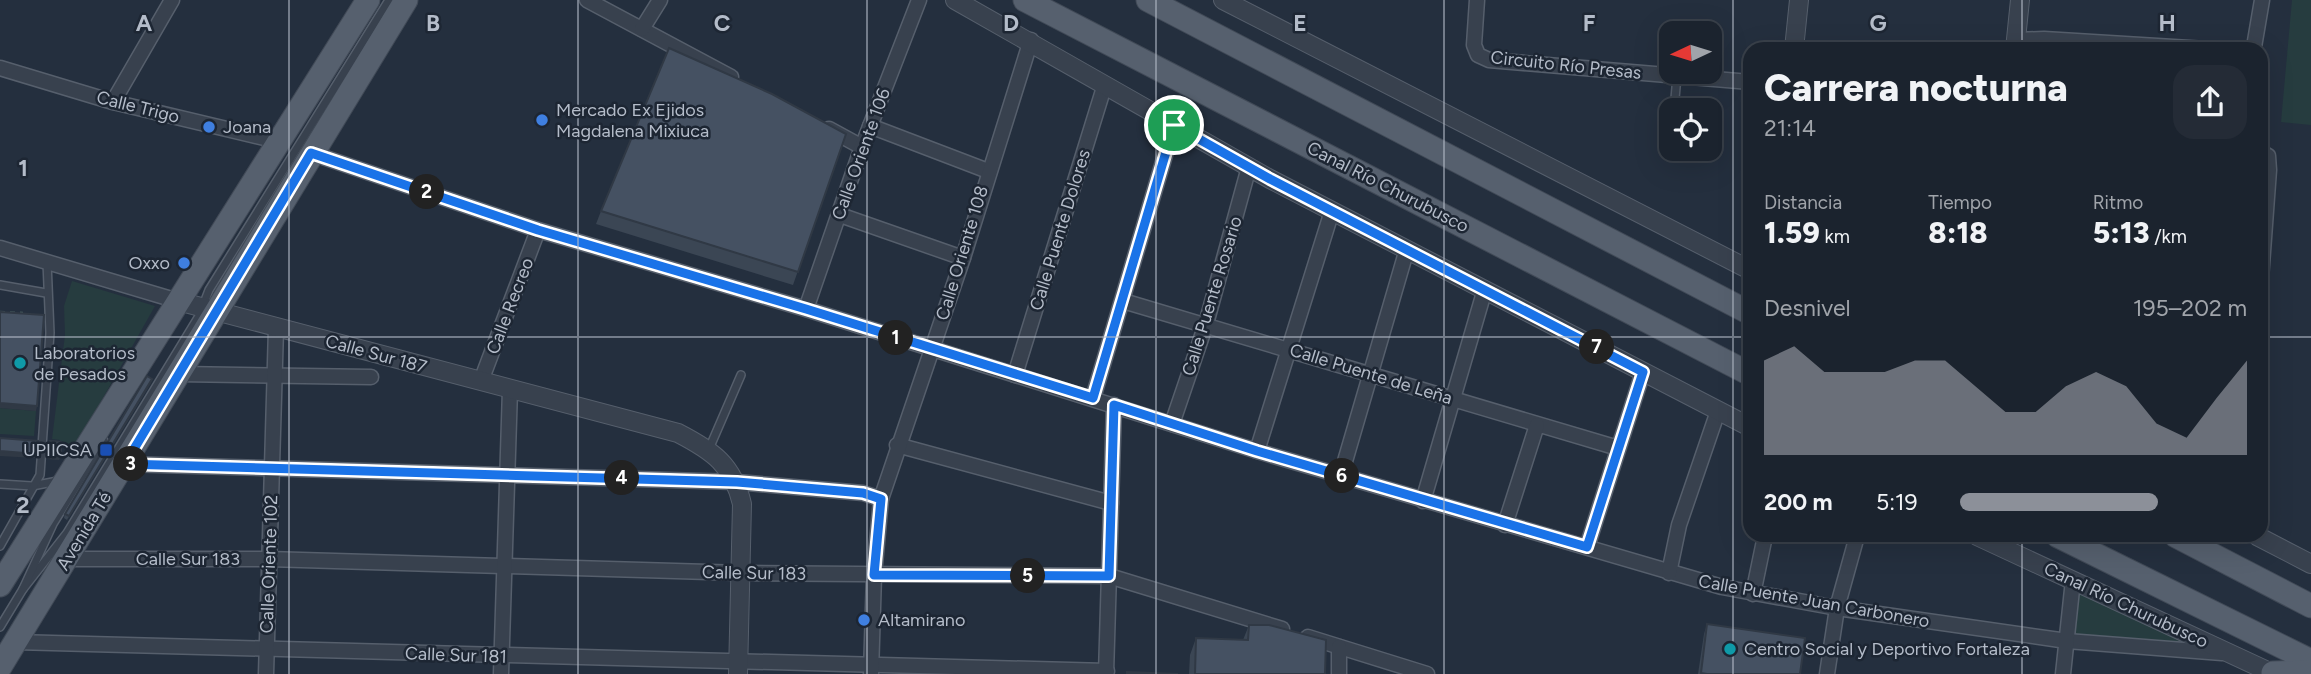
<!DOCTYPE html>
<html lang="es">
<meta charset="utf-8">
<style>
:root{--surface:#1b232e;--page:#242b36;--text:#f1f3f6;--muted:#a0a4aa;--line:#39404a;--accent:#8c9099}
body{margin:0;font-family:Figtree,sans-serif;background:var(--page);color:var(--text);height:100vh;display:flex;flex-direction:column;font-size:26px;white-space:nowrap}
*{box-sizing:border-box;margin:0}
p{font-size:23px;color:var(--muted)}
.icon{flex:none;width:38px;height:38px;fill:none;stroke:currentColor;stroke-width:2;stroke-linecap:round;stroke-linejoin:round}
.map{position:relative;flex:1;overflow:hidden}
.side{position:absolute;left:1743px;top:42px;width:525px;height:500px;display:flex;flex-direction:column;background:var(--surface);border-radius:21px;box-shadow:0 7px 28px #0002,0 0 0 2px var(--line)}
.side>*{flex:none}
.needle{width:46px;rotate:266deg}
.tools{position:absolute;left:1659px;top:21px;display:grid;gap:14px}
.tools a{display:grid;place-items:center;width:63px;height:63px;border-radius:14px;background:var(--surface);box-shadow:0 7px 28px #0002,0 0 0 2px var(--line);font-size:35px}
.pin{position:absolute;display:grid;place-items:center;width:60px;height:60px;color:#fff;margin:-30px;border:4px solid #fff;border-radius:50%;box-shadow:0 2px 7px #0007}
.km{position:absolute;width:35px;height:35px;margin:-18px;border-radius:50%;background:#222;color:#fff;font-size:19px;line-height:35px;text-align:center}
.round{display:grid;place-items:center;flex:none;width:74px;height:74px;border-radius:21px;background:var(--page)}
.headline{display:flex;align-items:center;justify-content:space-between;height:119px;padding:0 21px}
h1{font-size:38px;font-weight:800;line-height:52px}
.metrics{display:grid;grid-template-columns:repeat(3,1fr);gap:10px;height:119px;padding:7px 21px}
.metrics div{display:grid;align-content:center}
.metrics b{font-size:30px;font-weight:800}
.metrics small{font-size:19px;font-weight:400}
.metrics p{font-size:19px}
.chart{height:196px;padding:14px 21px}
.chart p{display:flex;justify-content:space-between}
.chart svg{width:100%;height:126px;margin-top:7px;fill:var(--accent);opacity:.7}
ul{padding:0 21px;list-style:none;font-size:23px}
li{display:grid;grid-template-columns:112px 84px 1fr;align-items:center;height:52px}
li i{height:18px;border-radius:9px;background:var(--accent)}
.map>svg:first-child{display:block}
.green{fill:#263c3f}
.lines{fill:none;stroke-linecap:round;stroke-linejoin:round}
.service-casing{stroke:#565f6c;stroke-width:10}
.minor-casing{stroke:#565f6c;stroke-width:17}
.tertiary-casing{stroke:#565f6c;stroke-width:20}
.primary-casing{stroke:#414a57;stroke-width:25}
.path{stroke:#44595c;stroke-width:2.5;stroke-dasharray:5 5;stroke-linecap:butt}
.service{stroke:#38414e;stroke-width:7}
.minor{stroke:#38414e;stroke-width:14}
.tertiary{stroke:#38414e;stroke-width:18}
.primary{stroke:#56606e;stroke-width:23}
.wall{fill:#3b4654}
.shaded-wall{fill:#303945}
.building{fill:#455162;stroke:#303945;stroke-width:2}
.route-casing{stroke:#fff;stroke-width:14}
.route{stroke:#1a73e8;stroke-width:9}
.grid{fill:none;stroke:#b4bcc9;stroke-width:2;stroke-opacity:0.55}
.shop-dot{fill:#3f7fe0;stroke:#1d2633;stroke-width:2.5}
.culture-dot{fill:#0f9aa8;stroke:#1d2633;stroke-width:2.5}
.transit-dot{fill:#1a4fb4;stroke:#1d2633;stroke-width:2.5}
.labels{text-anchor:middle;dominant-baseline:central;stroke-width:5;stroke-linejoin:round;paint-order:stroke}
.street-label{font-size:18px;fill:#b4bcc9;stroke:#1d2633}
.poi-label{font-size:18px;fill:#b4bcc9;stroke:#1d2633;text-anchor:start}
.grid-label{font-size:23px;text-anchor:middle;font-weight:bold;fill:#b4bcc9;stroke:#1d2633;stroke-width:5;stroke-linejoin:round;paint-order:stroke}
</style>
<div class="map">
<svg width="2311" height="674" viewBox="0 0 2311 674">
<rect width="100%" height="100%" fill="#242f3e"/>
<g class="green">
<path d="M2292,0H2311V125L2281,122Z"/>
<path d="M72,281L155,306L78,442L60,447V440L52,439L65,335L64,306Z"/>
<path d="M0,408L36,411L34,436L0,434Z"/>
<path d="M2080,591L2202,647L2072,637Z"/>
</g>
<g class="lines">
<defs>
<g id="service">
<path d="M1674,110L1677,76"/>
<path d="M0,285L46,293"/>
<path d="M709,449L741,375"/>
<path d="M0,484L32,486L58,481"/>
<path d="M0,546L40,475L50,333L47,262"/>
<path d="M23,589L67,533L199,316L209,290L389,0"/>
<path d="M0,627L23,589L53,524L104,441"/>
</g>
<g id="minor">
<path d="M587,0L731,77"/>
<path d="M1477,0L1474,45L1478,55L1489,60L1750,82"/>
<path d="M642,29L660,0"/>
<path d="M2016,40L2044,39L2206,49"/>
<path d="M2251,49L2254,47L2262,0"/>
<path d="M0,68L113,102L277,141"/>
<path d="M113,102L172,0"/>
<path d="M870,126L988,171"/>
<path d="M829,129L862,147"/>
<path d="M2261,152L2268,156L2269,170L2261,279"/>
<path d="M311,153L538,230L806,309L1257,451L1722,587L1837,608L2067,641L2222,653"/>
<path d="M840,215L963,258"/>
<path d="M0,248L178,301"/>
<path d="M1123,301L1618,448"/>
<path d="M806,309L862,147L919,0"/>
<path d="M179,374L371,377"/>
<path d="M1015,375L1105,84"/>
<path d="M481,381L538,230"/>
<path d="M1093,398L1174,125"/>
<path d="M1172,424L1206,324L1249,167"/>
<path d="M897,445L1111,503"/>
<path d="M1257,451L1332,211"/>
<path d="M125,464L737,482L863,493L881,499"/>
<path d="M1341,475L1407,249"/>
<path d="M1423,501L1485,289"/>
<path d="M1505,525L1537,425"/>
<path d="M1587,547L1643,372"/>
<path d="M67,559H268L742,573L1109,576L1282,629"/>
<path d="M1669,573L1679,525L1718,411"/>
<path d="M1753,594L1765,536"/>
<path d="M1308,637L1427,674"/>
<path d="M15,642L1107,671"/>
<path d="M871,673L874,575L881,499L963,258L1031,40"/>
<path d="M266,674L276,328"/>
<path d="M501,674L510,389"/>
<path d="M1106,674L1114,405"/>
<path d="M1339,674V647"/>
<path d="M1827,674L1837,608L1857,536"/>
<path d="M2063,674L2073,580"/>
</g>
<g id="tertiary">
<path d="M955,0L1270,179L1750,427"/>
<path d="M1223,0L1750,270"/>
<path d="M1794,49L1799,0"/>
<path d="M2015,49L2020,0"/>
<path d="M178,301L678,433C713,451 733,465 742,504L738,674"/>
<path d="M1977,536L2274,674"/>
<path d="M2257,536L2311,564"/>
</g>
<g id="primary">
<path d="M1025,0L1750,374"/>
<path d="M1148,0L1750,313"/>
<path d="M2058,536L2311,661"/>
<path d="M2176,536L2311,606"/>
<path d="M0,585L368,0"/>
<path d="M0,667L406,0"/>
<path d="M2273,673L2311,672"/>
</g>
</defs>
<use href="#service" class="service-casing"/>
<use href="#minor" class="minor-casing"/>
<use href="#tertiary" class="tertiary-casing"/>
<use href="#primary" class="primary-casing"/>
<path class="path" d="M0,312L23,313"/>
<use href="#service" class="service"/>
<use href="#minor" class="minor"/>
<use href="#tertiary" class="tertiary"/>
<use href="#primary" class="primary"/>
</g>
<g class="wall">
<path d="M846,134L793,285L596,224L601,211Z"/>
<path d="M151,383L67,520L64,518L65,514Z"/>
<path d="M1707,624L1800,674H1698L1704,634Z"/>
<path d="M1249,625L1325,674H1189L1190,655L1196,638L1243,640Z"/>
</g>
<g class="shaded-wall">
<path d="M152,379L151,383L67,520L69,516Z"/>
<path d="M0,403L37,406L36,411L0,408Z"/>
<path d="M0,451L37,454L35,458L0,456Z"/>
<path d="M49,454L61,455L59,460L47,459Z"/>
</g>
<g class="building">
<path d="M669,48L772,94L846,134L798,272L601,211Z"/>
<path d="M0,312L44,315L37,406L0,403Z"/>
<path d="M147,376L152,379L69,516L65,514Z"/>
<path d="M0,438L38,441L37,454L0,451Z"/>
<path d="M50,441L61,442V455L49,454Z"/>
<path d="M1707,624L1805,638L1800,674H1707L1701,673Z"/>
<path d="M1249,625H1269L1326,640L1325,674H1195L1196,638L1248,640Z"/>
<path d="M1127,672L1178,674H1127Z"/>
</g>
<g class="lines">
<defs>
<path id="route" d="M1174,125L1270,179L1643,372L1587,547L1257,451L1114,405L1109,576L874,575L881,499L863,493L737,482L125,464L311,153L538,230L806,309L1093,398Z"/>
</defs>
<use href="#route" class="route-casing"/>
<use href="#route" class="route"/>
</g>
<path class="grid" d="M289,0V674M578,0V674M867,0V674M1156,0V674M1444,0V674M1733,0V674M2022,0V49M0,337H1750M2261,337H2311M2022,536V674"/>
<g class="shop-dot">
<circle cx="542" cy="120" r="7"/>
<circle cx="209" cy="127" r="7"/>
<circle cx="184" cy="263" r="7"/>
<circle cx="864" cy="620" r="7"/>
</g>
<g class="culture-dot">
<circle cx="20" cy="363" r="7"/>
<circle cx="1730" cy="649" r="7"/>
</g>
<rect class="transit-dot" x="99" y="443" width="14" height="14" rx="3.5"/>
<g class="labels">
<g class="street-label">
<text transform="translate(1566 65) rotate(6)">Circuito Río Presas</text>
<text transform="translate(138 107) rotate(14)">Calle Trigo</text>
<text transform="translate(861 154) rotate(-70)">Calle Oriente 106</text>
<text transform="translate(1388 187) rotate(27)">Canal Río Churubusco</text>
<text transform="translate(1060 230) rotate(-73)">Calle Puente Dolores</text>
<text transform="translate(962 253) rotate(-73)">Calle Oriente 108</text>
<text transform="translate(1212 296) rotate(-73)">Calle Puente Rosario</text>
<text transform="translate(510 306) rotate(-69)">Calle Recreo</text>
<text transform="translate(376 354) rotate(15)">Calle Sur 187</text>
<text transform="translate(1371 374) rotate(17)">Calle Puente de Leña</text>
<text transform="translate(84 531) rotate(-59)">Avenida Té</text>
<text x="188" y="559">Calle Sur 183</text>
<text transform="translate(269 564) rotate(-88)">Calle Oriente 102</text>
<text transform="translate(754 573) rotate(1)">Calle Sur 183</text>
<text transform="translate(1814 601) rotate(10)">Calle Puente Juan Carbonero</text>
<text transform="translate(2126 605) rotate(25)">Canal Río Churubusco</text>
<text transform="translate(456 655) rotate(2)">Calle Sur 181</text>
</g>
<g class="poi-label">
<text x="556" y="110">Mercado Ex Ejidos<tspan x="556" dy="21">Magdalena Mixiuca</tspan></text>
<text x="223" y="127">Joana</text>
<text x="170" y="263" text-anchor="end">Oxxo</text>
<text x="34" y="353">Laboratorios<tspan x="34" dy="21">de Pesados</tspan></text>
<text x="92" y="450" text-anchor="end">UPIICSA</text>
<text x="878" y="620">Altamirano</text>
<text x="1744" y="649">Centro Social y Deportivo Fortaleza</text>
</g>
</g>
<g class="grid-label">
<text x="144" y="31">A</text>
<text x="433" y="31">B</text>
<text x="722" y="31">C</text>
<text x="1011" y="31">D</text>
<text x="1300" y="31">E</text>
<text x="1589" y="31">F</text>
<text x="1878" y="31">G</text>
<text x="2167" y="31">H</text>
<text x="23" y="176">1</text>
<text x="23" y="513">2</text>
</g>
</svg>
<div class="tools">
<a><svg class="needle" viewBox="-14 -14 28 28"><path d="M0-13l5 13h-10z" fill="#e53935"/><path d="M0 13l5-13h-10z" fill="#a0a4aa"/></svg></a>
<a><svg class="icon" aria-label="locate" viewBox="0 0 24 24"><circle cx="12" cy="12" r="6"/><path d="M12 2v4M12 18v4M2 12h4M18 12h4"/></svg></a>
</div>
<div class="pin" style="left:1174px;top:125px;background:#1e9e55"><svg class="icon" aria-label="arrive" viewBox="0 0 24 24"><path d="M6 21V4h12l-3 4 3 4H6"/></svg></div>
<b class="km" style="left:896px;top:338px">1</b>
<b class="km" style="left:427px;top:192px">2</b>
<b class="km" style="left:131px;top:464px">3</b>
<b class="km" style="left:622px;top:478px">4</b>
<b class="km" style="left:1028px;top:576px">5</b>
<b class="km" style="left:1342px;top:476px">6</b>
<b class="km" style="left:1597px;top:347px">7</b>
<section class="side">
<div class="headline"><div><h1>Carrera nocturna</h1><p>21:14</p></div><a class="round"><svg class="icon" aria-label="share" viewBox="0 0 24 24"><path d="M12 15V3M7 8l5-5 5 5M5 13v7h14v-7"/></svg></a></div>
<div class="metrics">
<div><p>Distancia</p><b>1.59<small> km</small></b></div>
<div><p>Tiempo</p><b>8:18</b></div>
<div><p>Ritmo</p><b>5:13<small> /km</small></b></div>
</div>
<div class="chart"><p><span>Desnivel</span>195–202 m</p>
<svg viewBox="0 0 160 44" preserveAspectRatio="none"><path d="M0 44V11L10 6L20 15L30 15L40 15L50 11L60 11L70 20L80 29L90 29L100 20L110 15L120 20L130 33L140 38L150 24L160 11V44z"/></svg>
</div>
<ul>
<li><b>200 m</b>5:19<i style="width:69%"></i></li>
</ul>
</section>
</div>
